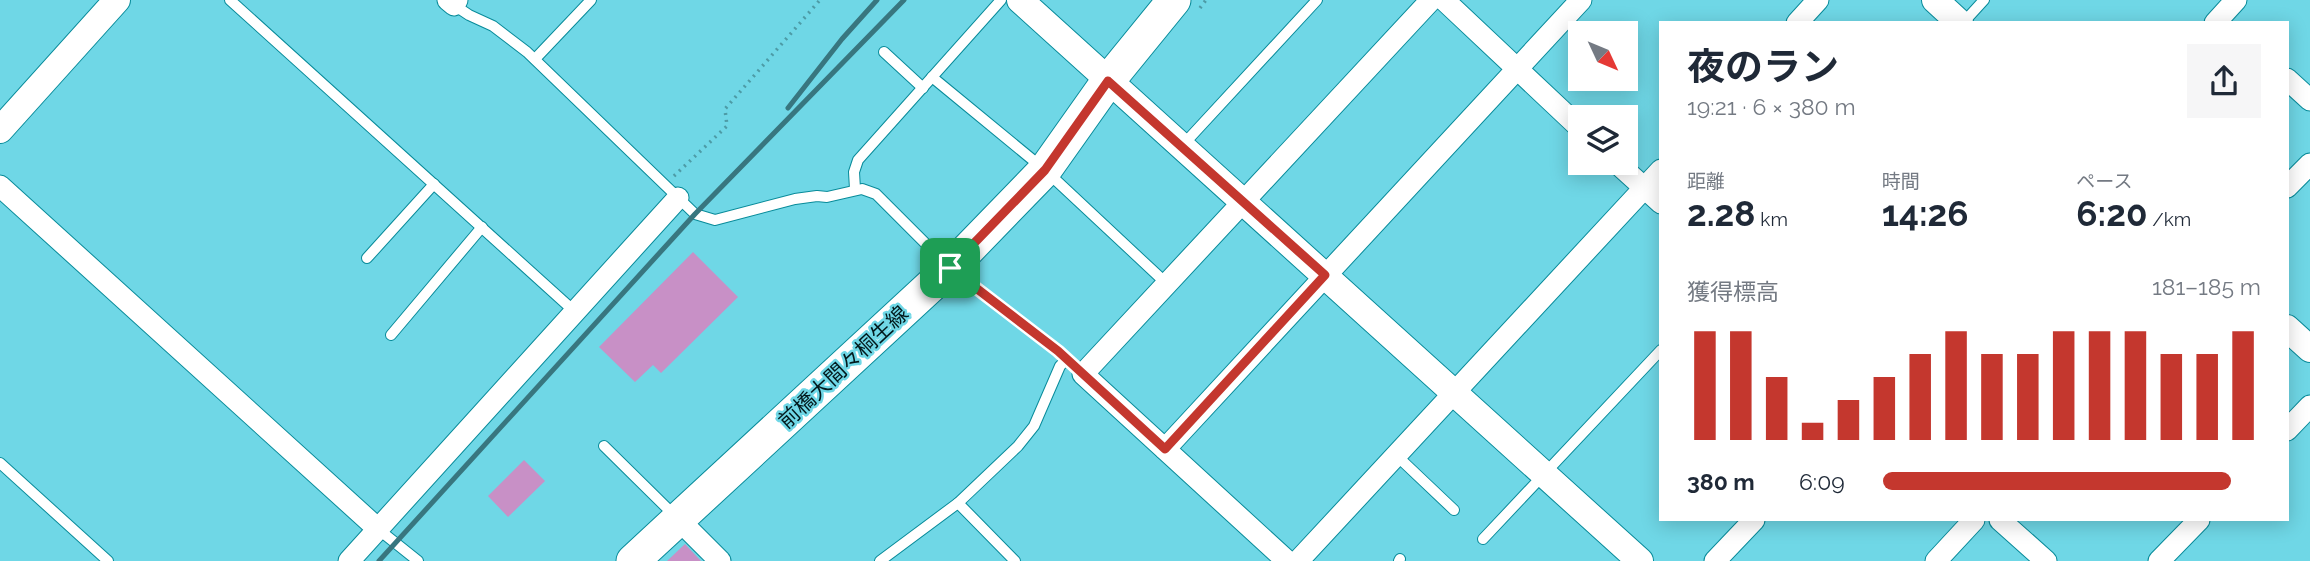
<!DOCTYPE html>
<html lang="ja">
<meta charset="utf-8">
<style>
:root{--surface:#fff;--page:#f6f6f7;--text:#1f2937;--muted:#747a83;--accent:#c4372e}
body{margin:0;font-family:Raleway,"Noto Sans JP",sans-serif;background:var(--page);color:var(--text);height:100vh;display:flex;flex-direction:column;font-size:26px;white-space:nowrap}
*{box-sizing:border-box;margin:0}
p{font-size:23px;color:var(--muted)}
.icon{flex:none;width:38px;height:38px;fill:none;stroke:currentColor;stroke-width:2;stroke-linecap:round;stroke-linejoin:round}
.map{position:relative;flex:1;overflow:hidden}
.sheet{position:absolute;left:1659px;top:21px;width:630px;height:500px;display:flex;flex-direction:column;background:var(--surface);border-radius:0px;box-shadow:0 4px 18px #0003}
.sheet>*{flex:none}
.needle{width:46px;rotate:134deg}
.buttons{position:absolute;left:1568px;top:21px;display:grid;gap:14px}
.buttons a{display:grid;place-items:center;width:70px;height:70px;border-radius:0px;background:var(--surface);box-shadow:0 4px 18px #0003;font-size:35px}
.pin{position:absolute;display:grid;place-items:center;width:60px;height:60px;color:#fff;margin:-30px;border-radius:14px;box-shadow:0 4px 10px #0006}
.round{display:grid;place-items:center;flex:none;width:74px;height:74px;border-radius:0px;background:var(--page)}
.head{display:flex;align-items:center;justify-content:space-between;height:119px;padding:0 28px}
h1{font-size:38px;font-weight:700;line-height:52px}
.metrics{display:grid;grid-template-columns:repeat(3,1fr);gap:10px;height:119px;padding:7px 28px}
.metrics div{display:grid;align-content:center}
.metrics b{font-size:35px;font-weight:700}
.metrics small{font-size:19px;font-weight:400}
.metrics p{font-size:19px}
.chart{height:196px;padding:14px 28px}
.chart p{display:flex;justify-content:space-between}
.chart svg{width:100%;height:126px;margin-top:7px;stroke:var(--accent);stroke-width:6}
ul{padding:0 28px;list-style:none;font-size:23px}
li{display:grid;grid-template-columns:112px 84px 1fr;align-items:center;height:52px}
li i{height:18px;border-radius:9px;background:var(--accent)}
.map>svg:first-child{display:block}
.building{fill:#c890c6}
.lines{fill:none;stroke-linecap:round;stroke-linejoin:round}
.service-casing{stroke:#088b9a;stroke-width:12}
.minor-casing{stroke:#088b9a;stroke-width:23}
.tertiary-casing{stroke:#088b9a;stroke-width:28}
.primary-casing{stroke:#088b9a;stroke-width:35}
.path{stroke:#4d9ba6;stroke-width:3.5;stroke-dasharray:2 5;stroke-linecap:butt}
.service{stroke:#fff;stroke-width:10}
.minor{stroke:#fff;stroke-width:21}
.tertiary{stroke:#fff;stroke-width:26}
.primary{stroke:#fff;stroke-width:33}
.rail{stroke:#38767f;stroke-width:5}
.route-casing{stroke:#fff;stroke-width:14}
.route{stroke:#c4372e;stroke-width:9}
.labels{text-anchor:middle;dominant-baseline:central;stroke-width:5;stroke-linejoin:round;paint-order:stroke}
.street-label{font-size:21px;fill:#03191c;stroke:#6fd7e6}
</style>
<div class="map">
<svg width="2310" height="561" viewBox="0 0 2310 561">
<rect width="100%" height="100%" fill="#6fd7e6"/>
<g class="building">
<path d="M693,252L738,297L661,373L653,365L635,382L599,347Z"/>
<path d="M524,460L545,481L508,517L488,496Z"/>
<path d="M685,544L701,561H667Z"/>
</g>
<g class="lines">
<defs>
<g id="service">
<path d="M230,0L574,311"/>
<path d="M454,5L469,15L493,26L527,52L695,214L715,220L795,199L817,196L827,197L862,189L876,194L950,268L1058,351L1083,374"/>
<path d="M1963,23L1984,0"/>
<path d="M884,52L923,88"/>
<path d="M535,59L591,0"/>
<path d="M932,77L1045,170L1167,284"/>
<path d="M1182,146L1317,0"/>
<path d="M855,189L854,172L858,160L1001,0"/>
<path d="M367,258L434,184"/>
<path d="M391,335L482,227"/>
<path d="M604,446L675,516"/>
<path d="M1396,455L1454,510"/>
<path d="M0,463L108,561"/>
<path d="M958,503L1015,561"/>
<path d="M378,529L418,561"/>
<path d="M1483,539L1661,350"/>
<path d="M880,561L958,503L1018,446L1034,426L1060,366L1067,359"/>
<path d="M1399,561L1400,559"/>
</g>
<g id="minor">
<path d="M448,0L454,5L457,0"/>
<path d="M1444,0L1580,128"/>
<path d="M1797,23L1818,0"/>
<path d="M2215,23L2236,0"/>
<path d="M2287,79L2310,100"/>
<path d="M1617,163L1661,203"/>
<path d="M0,186L378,529"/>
<path d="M2287,187L2310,164"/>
<path d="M2287,430L2310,406"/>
<path d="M1165,449L1581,0"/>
<path d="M679,520L720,561"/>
<path d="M2000,520L2046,561"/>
<path d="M349,561L678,198"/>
<path d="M1287,561L1083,374L1431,0"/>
<path d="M1298,561L1661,170"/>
<path d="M1715,561L1754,520"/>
<path d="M1936,561L1974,520"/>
<path d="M2159,561L2199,520"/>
</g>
<g id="tertiary">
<path d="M1020,0L1640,561"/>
<path d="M1935,0L1960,23"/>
<path d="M0,130L117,0"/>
<path d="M2287,328L2310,349"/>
</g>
<path id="primary" d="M633,561L950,268L1045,170L1108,81L1174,0"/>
</defs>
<use href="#service" class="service-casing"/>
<use href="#minor" class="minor-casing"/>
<use href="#tertiary" class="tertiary-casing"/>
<use href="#primary" class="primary-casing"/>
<g class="path">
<path d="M1200,8L1206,0"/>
<path d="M674,176L727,126L725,109L820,0"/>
</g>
<use href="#service" class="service"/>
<use href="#minor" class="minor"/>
<use href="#tertiary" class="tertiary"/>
<use href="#primary" class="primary"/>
<g class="rail">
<path d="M788,108L842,39L877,0"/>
<path d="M379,561L695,214L904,0"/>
</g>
</g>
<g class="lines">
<defs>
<path id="route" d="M1108,81L1325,275L1165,449L1058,351L950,268L1045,170Z"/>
</defs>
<use href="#route" class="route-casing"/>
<use href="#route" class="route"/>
</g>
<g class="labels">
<g class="street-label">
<text transform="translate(843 367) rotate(-43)">前橋大間々桐生線</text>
</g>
</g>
</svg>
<div class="buttons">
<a><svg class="needle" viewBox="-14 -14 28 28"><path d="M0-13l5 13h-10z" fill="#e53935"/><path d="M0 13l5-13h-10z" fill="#747a83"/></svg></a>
<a><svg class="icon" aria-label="layers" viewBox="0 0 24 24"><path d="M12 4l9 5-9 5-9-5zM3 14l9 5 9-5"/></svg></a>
</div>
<div class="pin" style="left:950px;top:268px;background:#1e9e55"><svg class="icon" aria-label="arrive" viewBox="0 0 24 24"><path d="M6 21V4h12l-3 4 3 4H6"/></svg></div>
<section class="sheet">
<div class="head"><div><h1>夜のラン</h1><p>19:21 · 6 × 380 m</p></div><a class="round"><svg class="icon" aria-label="share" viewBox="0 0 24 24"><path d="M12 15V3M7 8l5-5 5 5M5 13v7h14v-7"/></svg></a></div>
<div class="metrics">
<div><p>距離</p><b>2.28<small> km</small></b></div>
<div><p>時間</p><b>14:26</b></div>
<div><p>ペース</p><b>6:20<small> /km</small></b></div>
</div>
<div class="chart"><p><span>獲得標高</span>181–185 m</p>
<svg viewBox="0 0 160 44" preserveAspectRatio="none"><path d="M5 44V6M15 44V6M25 44V22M35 44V38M45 44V30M55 44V22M65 44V14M75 44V6M85 44V14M95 44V14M105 44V6M115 44V6M125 44V6M135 44V14M145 44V14M155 44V6"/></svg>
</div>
<ul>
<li><b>380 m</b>6:09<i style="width:92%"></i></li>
</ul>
</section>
</div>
